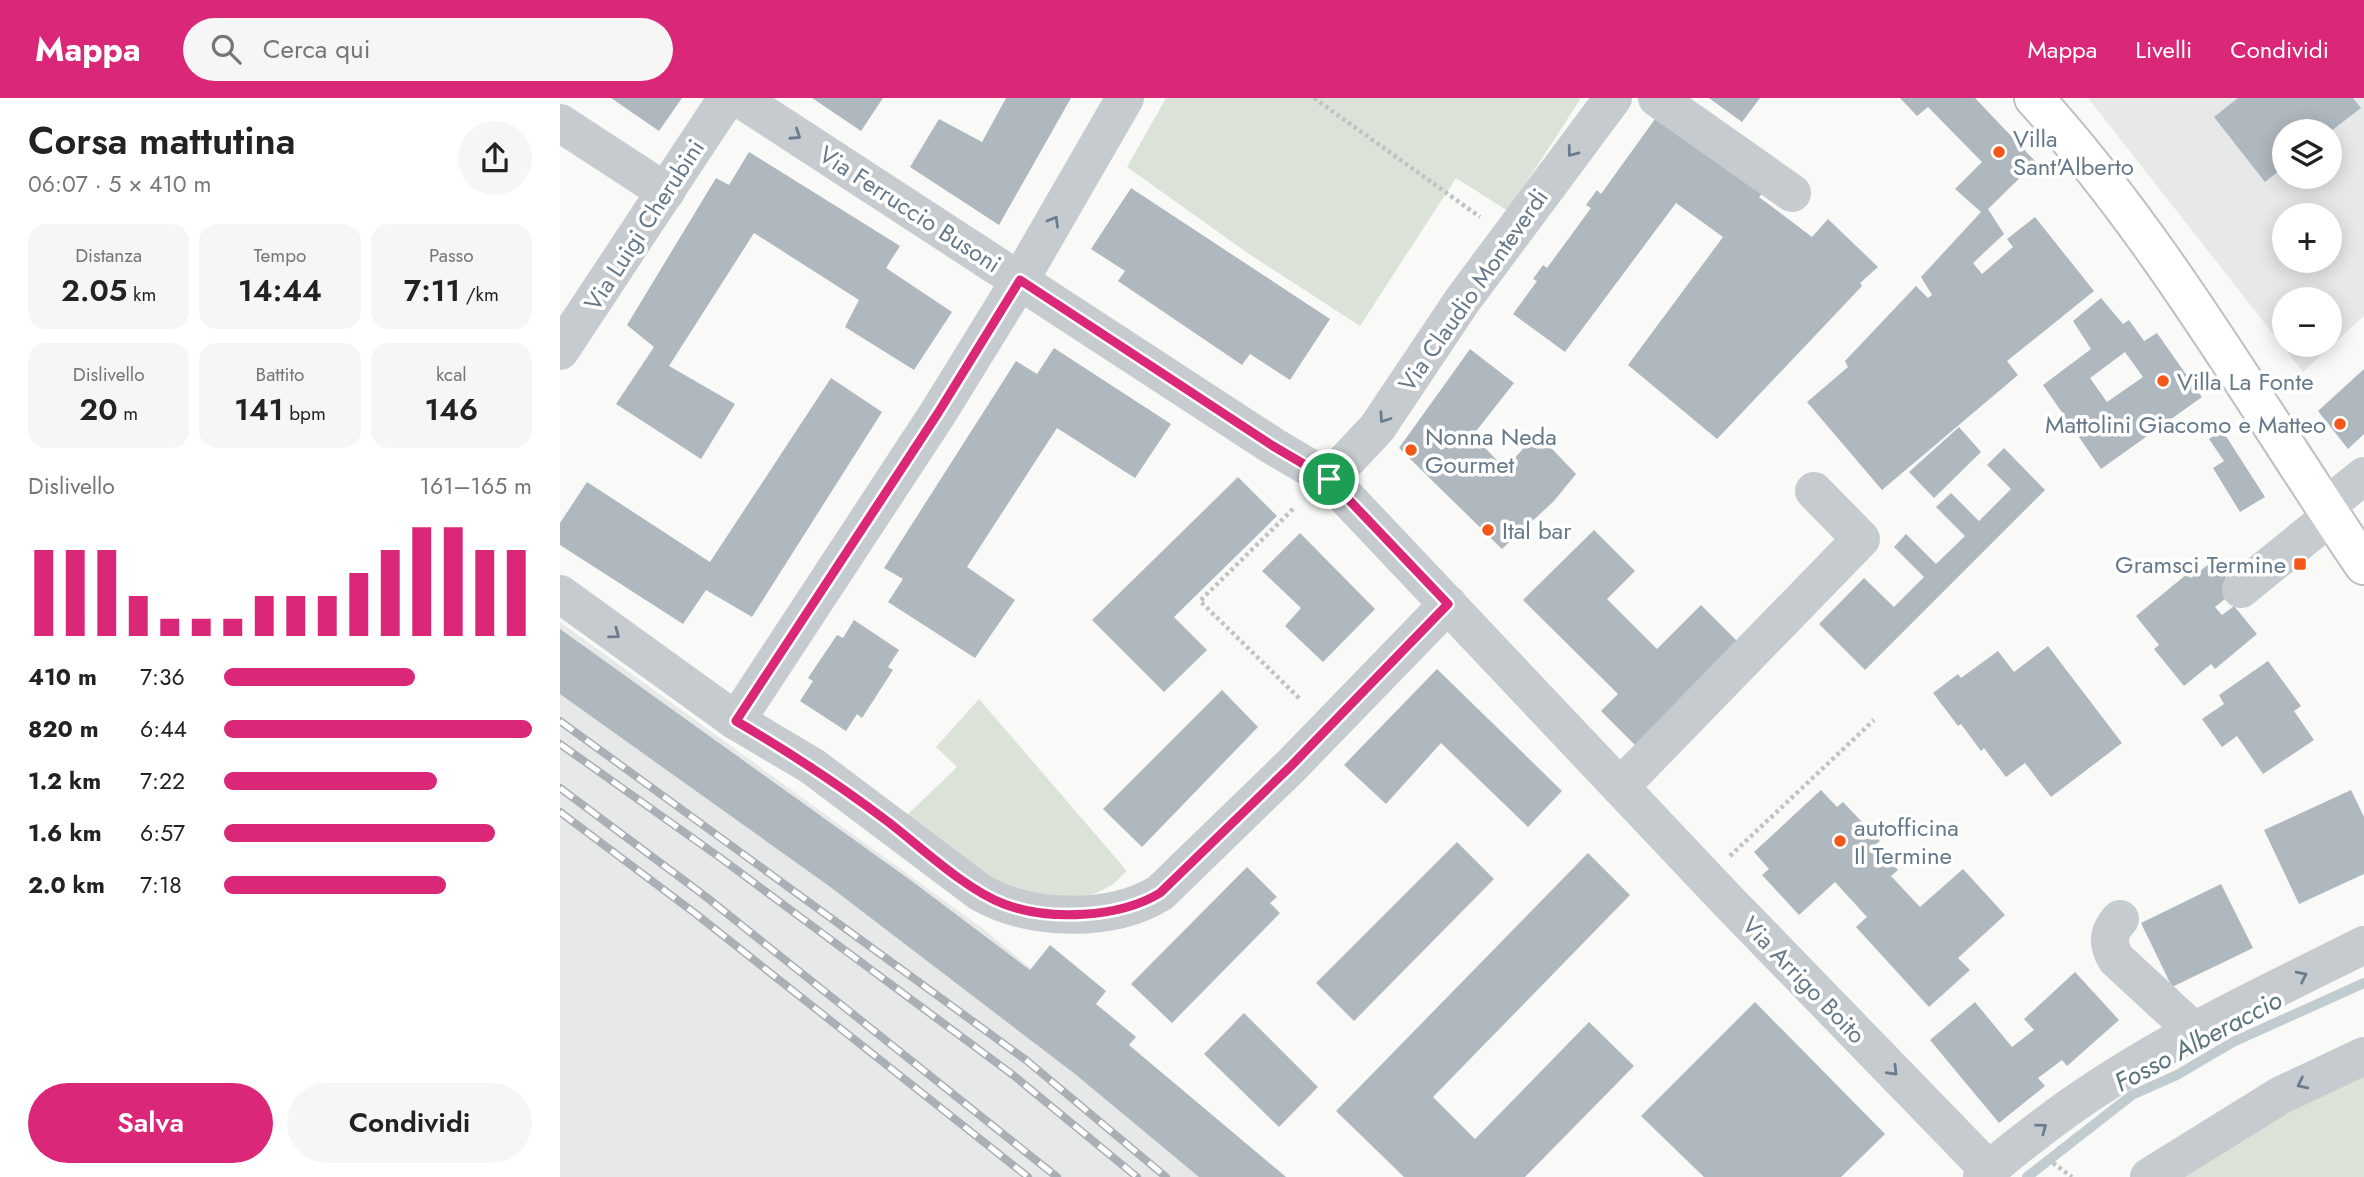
<!DOCTYPE html>
<html lang="it">
<meta charset="utf-8">
<style>
:root{--surface:#fff;--page:#f6f6f6;--text:#222;--muted:#767676;--accent:#db2777}
body{margin:0;font-family:Jost,sans-serif;background:var(--page);color:var(--text);height:100vh;display:flex;flex-direction:column;font-size:26px;white-space:nowrap}
*{box-sizing:border-box;margin:0}
p{font-size:23px;color:var(--muted)}
.icon{flex:none;width:38px;height:38px;fill:none;stroke:currentColor;stroke-width:2;stroke-linecap:round;stroke-linejoin:round}
.map{position:relative;flex:1;overflow:hidden}
.details{display:flex;flex-direction:column;background:var(--surface);width:560px}
.details>*{flex:none}
.controls{position:absolute;left:1712px;top:21px;display:grid;gap:14px}
.controls a{display:grid;place-items:center;width:70px;height:70px;border-radius:50%;background:var(--surface);box-shadow:0 4px 18px #0003;font-size:35px}
.pin{position:absolute;display:grid;place-items:center;width:60px;height:60px;color:#fff;margin:-30px;border:4px solid #fff;border-radius:50%;box-shadow:0 2px 7px #0007}
.round{display:grid;place-items:center;flex:none;width:74px;height:74px;border-radius:37px;background:var(--page)}
.headline{display:flex;align-items:center;justify-content:space-between;height:119px;padding:0 28px}
h1{font-size:38px;font-weight:600;line-height:52px}
.stats{display:grid;grid-template-columns:repeat(3,1fr);gap:10px;height:119px;padding:7px 28px}
.stats div{display:grid;align-content:center;border-radius:18px;background:var(--page);text-align:center}
.stats b{font-size:30px;font-weight:600}
.stats small{font-size:19px;font-weight:400}
.stats p{font-size:19px}
.chart{height:196px;padding:14px 28px}
.chart p{display:flex;justify-content:space-between}
.chart svg{width:100%;height:126px;margin-top:7px;stroke:var(--accent);stroke-width:6}
.button{display:flex;gap:14px;margin-top:auto;padding:14px 28px}
.button a{flex:1;height:80px;border-radius:42px;background:var(--accent);color:#fff;font-size:28px;font-weight:600;line-height:80px;text-align:center}
.button a+a{background:var(--page);color:var(--text)}
ul{padding:0 28px;list-style:none;font-size:23px}
li{display:grid;grid-template-columns:112px 84px 1fr;align-items:center;height:52px}
li i{height:18px;border-radius:9px;background:var(--accent)}
header{display:flex;align-items:center;gap:42px;box-sizing:border-box;height:98px;padding:0 35px;background:var(--accent);color:#fff}
header strong{font-size:33px}
nav{display:flex;gap:38px;margin-inline-start:auto;font-size:24px}
.search{width:490px;height:63px;background:var(--page);display:flex;align-items:center;gap:18px;box-sizing:border-box;padding:0 24px;border-radius:38px;color:var(--muted);font-size:26px}
main{display:flex;flex:1;min-height:0}
.map>svg:first-child{display:block}
.built{fill:#e7e8e8;fill-rule:evenodd}
.green{fill:#dbe2d7}
.lines{fill:none;stroke-linecap:round;stroke-linejoin:round}
.stream{stroke:#c1ccd1;stroke-width:10}
.building{fill:#afb8bf;fill-rule:evenodd}
.major-casing{stroke:#bcc0c4;stroke-width:42}
.path{stroke:#c0c3c5;stroke-width:4.5;stroke-dasharray:3.5 3.5;stroke-linecap:butt}
.minor{stroke:#c6cbcf;stroke-width:38}
.major{stroke:#fff;stroke-width:38}
.rail-casing{stroke:#a8afb5;stroke-width:8}
.rail{stroke:#fff;stroke-width:5;stroke-dasharray:16;stroke-linecap:butt}
.oneway{stroke:#6a7d8e}
.route-casing{stroke:#fff;stroke-width:14}
.route{stroke:#db2777;stroke-width:9}
.poi-dot{fill:#f5571b;stroke:#fff;stroke-width:2.5}
.labels{text-anchor:middle;dominant-baseline:central;stroke-width:7;stroke-linejoin:round;paint-order:stroke}
.poi-label{font-size:24px;fill:#65798b;stroke:#fff;text-anchor:start}
.street-label{font-size:24px;fill:#65798b;stroke:#fff}
.water-label{font-size:26px;font-style:italic;fill:#5c747e;stroke:#fff}
</style>
<header>
<strong>Mappa</strong>
<div class="search"><svg class="icon" aria-label="search" viewBox="0 0 24 24"><circle cx="10" cy="10" r="6"/><path d="M15 15l6 6"/></svg>Cerca qui</div>
<nav><a>Mappa</a><a>Livelli</a><a>Condividi</a></nav>
</header>
<main>
<section class="details">
<div class="headline"><div><h1>Corsa mattutina</h1><p>06:07 · 5 × 410 m</p></div><a class="round"><svg class="icon" aria-label="share" viewBox="0 0 24 24"><path d="M12 15V3M7 8l5-5 5 5M5 13v7h14v-7"/></svg></a></div>
<div class="stats">
<div><p>Distanza</p><b>2.05<small> km</small></b></div>
<div><p>Tempo</p><b>14:44</b></div>
<div><p>Passo</p><b>7:11<small> /km</small></b></div>
</div>
<div class="stats">
<div><p>Dislivello</p><b>20<small> m</small></b></div>
<div><p>Battito</p><b>141<small> bpm</small></b></div>
<div><p>kcal</p><b>146</b></div>
</div>
<div class="chart"><p><span>Dislivello</span>161–165 m</p>
<svg viewBox="0 0 160 44" preserveAspectRatio="none"><path d="M5 44V14M15 44V14M25 44V14M35 44V30M45 44V38M55 44V38M65 44V38M75 44V30M85 44V30M95 44V30M105 44V22M115 44V14M125 44V6M135 44V6M145 44V14M155 44V14"/></svg>
</div>
<ul>
<li><b>410 m</b>7:36<i style="width:62%"></i></li>
<li><b>820 m</b>6:44<i style="width:100%"></i></li>
<li><b>1.2 km</b>7:22<i style="width:69%"></i></li>
<li><b>1.6 km</b>6:57<i style="width:88%"></i></li>
<li><b>2.0 km</b>7:18<i style="width:72%"></i></li>
</ul>
<div class="button"><a>Salva</a><a>Condividi</a></div>
</section>
<div class="map">
<svg width="1804" height="1079" viewBox="0 0 1804 1079">
<rect width="100%" height="100%" fill="#f9f9f7"/>
<g class="built">
<path d="M1528,0H1804V218L1743,274ZM1724,33H1769V79H1724ZM1724,117H1769V163H1724ZM1724,201H1769V247H1724Z"/>
<path d="M0,524L422,830L723,1079H0Z"/>
</g>
<g class="green">
<path d="M606,0H1021L948,113L896,80L800,228L689,156L567,69Z"/>
<path d="M419,601L567,773L552,787L536,795L505,805L474,807L342,722L397,669L376,649Z"/>
<path d="M1804,979V1079H1619L1734,1010Z"/>
</g>
<g class="lines">
<path class="stream" d="M1467,1079L1572,997L1617,977L1673,944L1804,885"/>
</g>
<g class="building">
<path d="M51,0H122L99,33Z"/>
<path d="M252,0H323L301,33Z"/>
<path d="M446,0H511L439,127L350,69L379,21L422,44Z"/>
<path d="M1149,0H1200L1182,24Z"/>
<path d="M1340,0H1415L1476,64L1428,111L1444,136L1413,165L1422,176L1453,149L1447,141L1475,119L1534,193L1447,263L1458,277L1322,392L1247,304L1288,269L1285,263L1356,188L1368,200L1372,197L1361,179L1421,114L1395,91L1422,64L1368,9L1357,18Z"/>
<path d="M1678,0H1793L1801,10L1771,33H1724V69L1705,84L1654,19Z"/>
<path d="M1095,21L1203,95L1199,99L1252,139L1268,121L1318,169L1300,185L1302,188L1157,341L1068,267L1163,139L1116,105L1005,254L953,216L977,183L973,181L983,167L987,170L1031,110L1026,107L1037,92L1041,96Z"/>
<path d="M189,54L340,148L326,170L392,214L354,272L285,229L299,202L194,135L109,268L175,306L141,361L56,306L94,249L67,227L156,80L169,87Z"/>
<path d="M571,90L770,221L730,282L690,256L682,267L558,183L565,173L531,151Z"/>
<path d="M1541,200L1563,226L1569,222L1584,243L1597,235L1642,299L1541,371L1483,287L1531,251L1513,223ZM1565,254L1583,279L1547,304L1530,280Z"/>
<path d="M494,250L611,326L575,380L497,330L407,469L455,502L415,560L328,504L343,481L324,470L456,263L477,276Z"/>
<path d="M910,251L954,285L913,337L945,371L977,335L1016,376L994,403L942,451L839,350Z"/>
<path d="M1804,271V336L1788,351L1758,313Z"/>
<path d="M271,280L322,314L192,519L146,492L123,526L0,447V425L27,384L150,464Z"/>
<path d="M1399,329L1421,354L1374,400L1349,374Z"/>
<path d="M1662,332L1705,399L1680,414L1653,370L1664,363L1649,341Z"/>
<path d="M1444,350L1485,392L1305,572L1259,526L1304,480L1334,509L1364,479L1334,449L1346,436L1376,466L1405,438L1376,409L1391,395L1419,423L1451,391L1427,367Z"/>
<path d="M678,379L717,418L614,519L647,552L604,594L532,522Z"/>
<path d="M1034,432L1075,473L1047,501L1097,551L1141,507L1182,548L1078,650L1041,613L1058,596L963,502Z"/>
<path d="M740,435L815,511L763,564L725,528L741,510L702,473Z"/>
<path d="M1653,463L1676,492L1655,509L1662,517L1674,508L1697,536L1655,571L1651,566L1624,588L1594,551L1599,547L1576,518L1627,476L1631,480Z"/>
<path d="M294,522L339,552L328,569L333,572L302,620L297,616L286,633L240,603L253,583L248,580L277,537L283,540Z"/>
<path d="M0,531L353,784L470,872L490,847L546,893L536,906L576,939L569,947L726,1079H639L515,976L269,788L0,596Z"/>
<path d="M1488,548L1562,645L1491,699L1465,665L1446,679L1424,650L1421,653L1401,626L1398,628L1373,595L1398,576L1401,580L1438,553L1454,574Z"/>
<path d="M1708,563L1741,608L1734,613L1754,642L1703,676L1677,638L1662,649L1642,621L1664,606L1659,597Z"/>
<path d="M877,571L1002,693L968,729L881,645L826,706L784,667Z"/>
<path d="M662,592L698,629L582,749L543,711Z"/>
<path d="M1261,692L1277,709L1283,704L1320,743L1315,747L1338,772L1331,778L1360,809L1403,771L1445,817L1398,860L1410,872L1369,909L1296,829L1307,819L1275,784L1239,817L1202,777L1209,771L1194,754Z"/>
<path d="M1791,692L1804,719V776L1739,806L1704,732Z"/>
<path d="M897,744L934,781L794,923L756,885Z"/>
<path d="M1028,755L1070,797L873,999L915,1041L1029,924L1074,968L965,1079H844L776,1013Z"/>
<path d="M687,769L717,799L710,805L720,815L612,925L571,886Z"/>
<path d="M1661,786L1693,850L1612,889L1581,825Z"/>
<path d="M1515,874L1559,922L1507,968L1502,962L1478,980L1485,988L1439,1025L1370,942L1415,904L1452,949L1474,932L1464,921Z"/>
<path d="M1195,904L1325,1036L1281,1079H1144L1081,1018Z"/>
<path d="M684,915L758,989L719,1029L644,956Z"/>
</g>
<g class="lines">
<defs>
<path id="major" d="M1474,0C1602,141 1697,310 1804,467"/>
</defs>
<use href="#major" class="major-casing"/>
<g class="path">
<path d="M754,0L920,119"/>
<path d="M733,411L640,503L741,602"/>
<path d="M1170,758L1314,622"/>
<path d="M1493,1065L1512,1079"/>
</g>
<g class="minor">
<path d="M179,0L713,348L769,381L1166,801L1429,1072"/>
<path d="M1097,0L1232,95"/>
<path d="M0,25L106,94"/>
<path d="M0,253L167,0"/>
<path d="M769,381L817,330L902,203L1053,0"/>
<path d="M1765,409L1804,378"/>
<path d="M1681,491L1771,418"/>
<path d="M0,496L176,623L252,668L421,795C471,823 551,825 600,795L732,667L888,506"/>
<path d="M176,623L378,315L460,182L565,0"/>
<path d="M1060,689L1301,441L1254,393"/>
<path d="M1560,821C1548,834 1547,846 1556,861L1634,933"/>
<path d="M1422,1079C1441,1060 1463,1044 1484,1028C1582,953 1694,902 1804,847"/>
<path d="M1589,1079L1721,997L1804,958"/>
</g>
<use href="#major" class="major"/>
<defs>
<g id="rail">
<path d="M0,623L466,962L606,1079"/>
<path d="M0,646L162,761L453,977L577,1079"/>
<path d="M0,690L145,798L497,1079"/>
<path d="M0,714L136,816L468,1079"/>
</g>
</defs>
<use href="#rail" class="rail-casing"/>
<use href="#rail" class="rail"/>
</g>
<defs><path id="oneway-chevron" d="M-2-3.5L2.5 0L-2 3.5" fill="none" stroke-width="1.6" stroke-linecap="round" stroke-linejoin="round" transform="scale(1.75)"/></defs>
<g class="oneway">
<use href="#oneway-chevron" transform="translate(236 37) rotate(33)"/>
<use href="#oneway-chevron" transform="translate(1012 54) rotate(127)"/>
<use href="#oneway-chevron" transform="translate(494 123) rotate(-60)"/>
<use href="#oneway-chevron" transform="translate(824 320) rotate(124)"/>
<use href="#oneway-chevron" transform="translate(55 536) rotate(36)"/>
<use href="#oneway-chevron" transform="translate(1742 878) rotate(-26)"/>
<use href="#oneway-chevron" transform="translate(1333 973) rotate(46)"/>
<use href="#oneway-chevron" transform="translate(1742 986) rotate(154)"/>
<use href="#oneway-chevron" transform="translate(1482 1030) rotate(-37)"/>
</g>
<g class="lines">
<defs>
<path id="route" d="M460,182L713,348L769,381L888,506L732,667L600,795C559,820 489,823 444,806C406,792 361,749 327,723C278,686 229,654 176,623L378,315Z"/>
</defs>
<use href="#route" class="route-casing"/>
<use href="#route" class="route"/>
</g>
<g class="poi-dot">
<circle cx="1439" cy="54" r="7"/>
<circle cx="1603" cy="283" r="7"/>
<circle cx="1780" cy="326" r="7"/>
<circle cx="851" cy="352" r="7"/>
<circle cx="928" cy="432" r="7"/>
<rect x="1733" y="459" width="14" height="14" rx="3.5"/>
<circle cx="1280" cy="743" r="7"/>
</g>
<g class="labels">
<g class="poi-label">
<text x="1453" y="40">Villa<tspan x="1453" dy="28">Sant'Alberto</tspan></text>
<text x="1617" y="283">Villa La Fonte</text>
<text x="1766" y="326" text-anchor="end">Mattolini Giacomo e Matteo</text>
<text x="865" y="338">Nonna Neda<tspan x="865" dy="28">Gourmet</tspan></text>
<text x="942" y="432">Ital bar</text>
<text x="1726" y="466" text-anchor="end">Gramsci Termine</text>
<text x="1294" y="729">autofficina<tspan x="1294" dy="28">Il Termine</tspan></text>
</g>
<g class="street-label">
<text transform="translate(350 111) rotate(33)">Via Ferruccio Busoni</text>
<text transform="translate(84 127) rotate(-57)">Via Luigi Cherubini</text>
<text transform="translate(913 192) rotate(-55)">Via Claudio Monteverdi</text>
<text transform="translate(1244 882) rotate(46)">Via Arrigo Boito</text>
</g>
<g class="water-label">
<text transform="translate(1638 943) rotate(-28)">Fosso Alberaccio</text>
</g>
</g>
</svg>
<div class="controls">
<a><svg class="icon" aria-label="layers" viewBox="0 0 24 24"><path d="M12 4l9 5-9 5-9-5zM3 14l9 5 9-5"/></svg></a>
<a>+</a>
<a>−</a>
</div>
<div class="pin" style="left:769px;top:381px;background:#1e9e55"><svg class="icon" aria-label="arrive" viewBox="0 0 24 24"><path d="M6 21V4h12l-3 4 3 4H6"/></svg></div>
</div>
</main>
